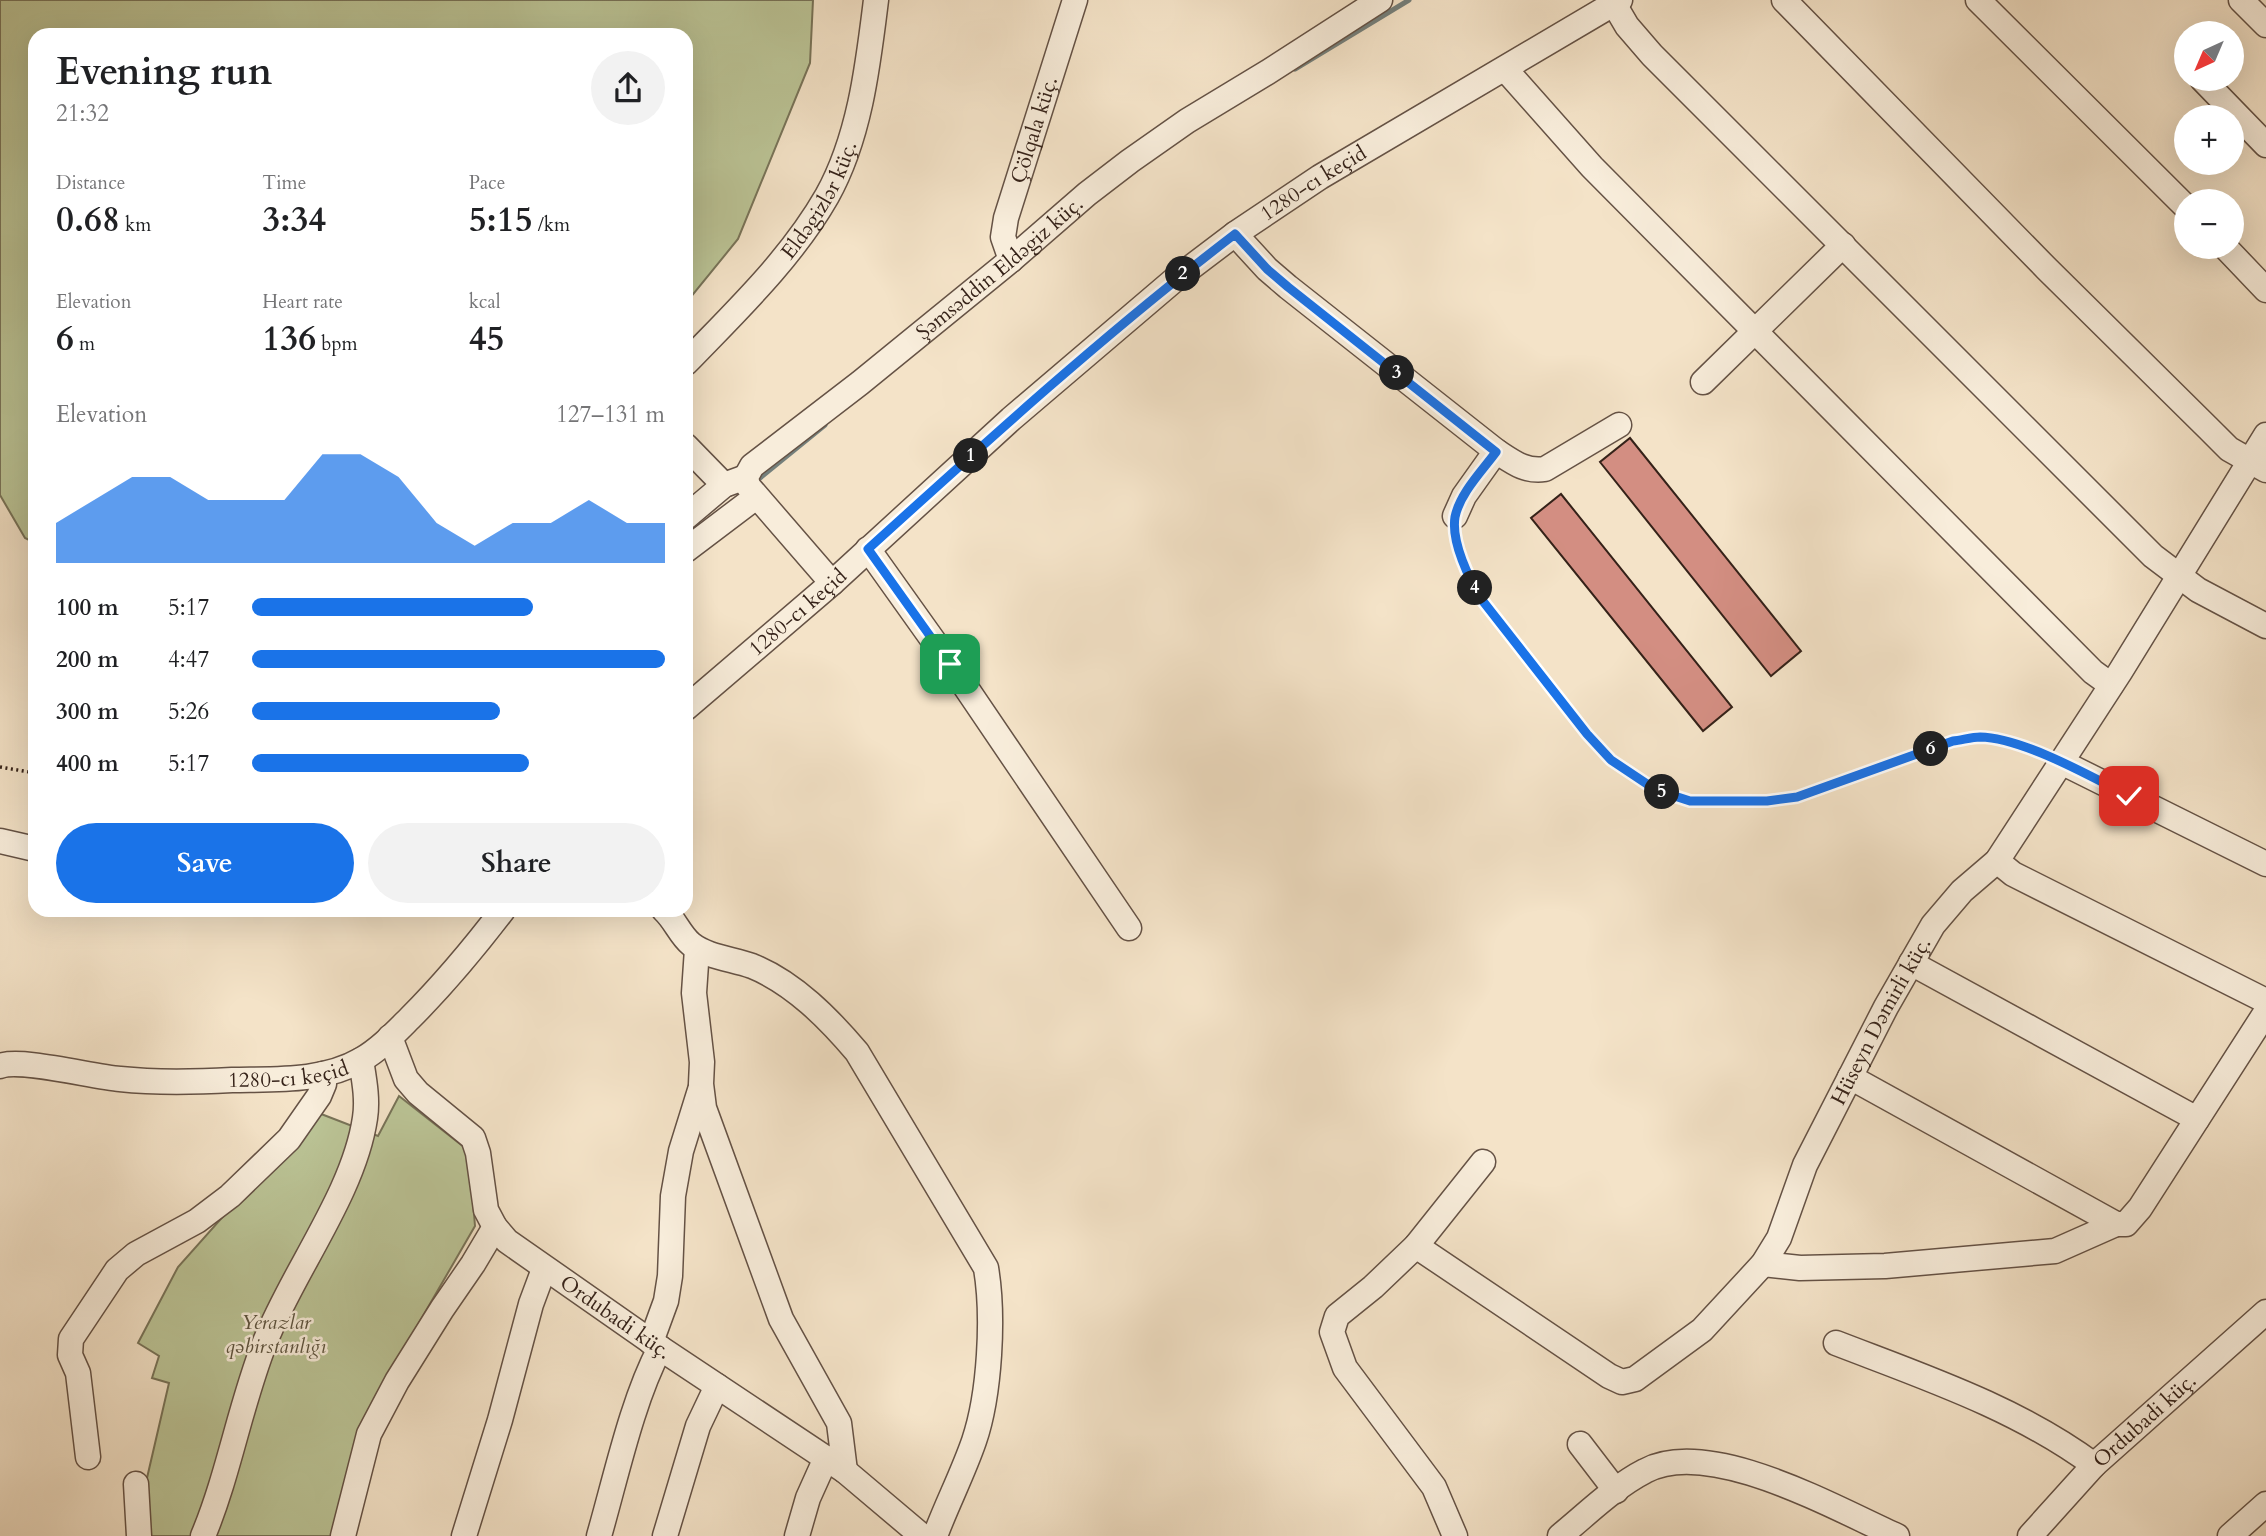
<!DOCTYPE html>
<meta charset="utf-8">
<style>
:root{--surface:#fff;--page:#f2f2f2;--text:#202124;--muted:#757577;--accent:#1a73e8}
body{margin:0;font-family:Cardo,serif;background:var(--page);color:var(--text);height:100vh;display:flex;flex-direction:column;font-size:26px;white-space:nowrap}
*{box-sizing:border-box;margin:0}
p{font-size:23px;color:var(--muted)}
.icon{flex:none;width:38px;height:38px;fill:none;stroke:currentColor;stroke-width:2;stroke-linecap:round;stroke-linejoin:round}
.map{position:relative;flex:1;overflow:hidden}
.side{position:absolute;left:28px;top:28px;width:665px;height:889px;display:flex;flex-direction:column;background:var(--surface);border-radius:21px;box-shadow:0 7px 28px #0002}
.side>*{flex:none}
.needle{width:46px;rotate:224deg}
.buttons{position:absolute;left:2174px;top:21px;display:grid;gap:14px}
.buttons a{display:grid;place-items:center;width:70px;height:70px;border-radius:50%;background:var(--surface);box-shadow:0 7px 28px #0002;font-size:35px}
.pin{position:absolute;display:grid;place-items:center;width:60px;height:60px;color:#fff;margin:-30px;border-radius:14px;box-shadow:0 4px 10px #0006}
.km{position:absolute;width:35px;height:35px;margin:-18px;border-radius:50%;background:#222;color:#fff;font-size:19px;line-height:35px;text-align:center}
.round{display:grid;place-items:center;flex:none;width:74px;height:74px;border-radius:37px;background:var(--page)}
.headline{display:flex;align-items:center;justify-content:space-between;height:119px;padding:0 28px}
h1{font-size:38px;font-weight:700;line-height:52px}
.metrics{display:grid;grid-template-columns:repeat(3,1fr);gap:10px;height:119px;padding:7px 28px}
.metrics div{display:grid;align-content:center}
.metrics b{font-size:35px;font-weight:700}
.metrics small{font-size:19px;font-weight:400}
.metrics p{font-size:19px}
.chart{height:196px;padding:14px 28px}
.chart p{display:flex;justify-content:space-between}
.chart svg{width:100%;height:126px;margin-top:7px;fill:var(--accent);opacity:.7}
.primary-button{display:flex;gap:14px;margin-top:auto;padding:14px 28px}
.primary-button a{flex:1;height:80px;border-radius:42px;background:var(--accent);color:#fff;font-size:28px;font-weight:700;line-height:80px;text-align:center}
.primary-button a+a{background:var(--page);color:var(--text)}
ul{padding:0 28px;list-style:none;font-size:23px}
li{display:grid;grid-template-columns:112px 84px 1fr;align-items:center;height:52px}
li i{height:18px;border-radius:9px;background:var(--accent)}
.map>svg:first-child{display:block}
.green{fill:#bbc496;stroke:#787358;stroke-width:2}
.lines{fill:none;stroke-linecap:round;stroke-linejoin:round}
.stream{stroke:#747f7b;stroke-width:5}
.building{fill:#d38e82;stroke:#352219;stroke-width:2}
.minor-casing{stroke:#655245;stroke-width:27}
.path{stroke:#352219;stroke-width:3.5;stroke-dasharray:2 3.5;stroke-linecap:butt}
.minor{stroke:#f8eddb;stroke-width:24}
.route-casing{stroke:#fff;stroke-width:14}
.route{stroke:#1a73e8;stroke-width:9}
.labels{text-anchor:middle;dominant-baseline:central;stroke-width:5;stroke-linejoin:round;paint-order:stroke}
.street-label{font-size:21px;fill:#352219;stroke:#f8eddb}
.park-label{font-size:21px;font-style:italic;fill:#5d533e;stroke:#f8eddb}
</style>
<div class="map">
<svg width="2266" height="1536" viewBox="0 0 2266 1536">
<rect width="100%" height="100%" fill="#f4e3c8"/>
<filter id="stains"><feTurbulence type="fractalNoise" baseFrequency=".00286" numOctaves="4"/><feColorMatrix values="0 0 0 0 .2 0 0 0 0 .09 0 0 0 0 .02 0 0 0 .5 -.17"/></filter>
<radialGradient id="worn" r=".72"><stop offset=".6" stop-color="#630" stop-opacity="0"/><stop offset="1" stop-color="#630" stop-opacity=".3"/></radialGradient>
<g class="green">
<path d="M0,0H813L810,63L738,239L686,303V35H35V543L25,538L0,495Z"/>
<path d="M399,1096L469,1151L475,1226L379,1392L333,1536H144L147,1478L169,1383L152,1378L159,1356L138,1343L178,1267L316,1112L378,1136Z"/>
</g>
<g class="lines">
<g class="stream">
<path d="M1295,69L1409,0"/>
<path d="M760,478L825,425"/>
</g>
</g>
<g class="building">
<path d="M1630,438L1801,651L1771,676L1600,462Z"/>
<path d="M1561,494L1732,707L1703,731L1531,518Z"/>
</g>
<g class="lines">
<defs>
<g id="minor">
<path d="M1784,0L2047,269L2208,428L2229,449L2266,470"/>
<path d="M1978,0L2186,207"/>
<path d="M2241,0L2266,25"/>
<path d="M1614,4L1627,26L1652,55L2153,556L2198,590L2266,626"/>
<path d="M1505,69L1592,167L2093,672L2111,685"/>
<path d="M2202,79L2266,145"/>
<path d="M1235,234L1267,269L1288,287L1496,451C1513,462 1525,472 1545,469L1619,425"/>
<path d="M2225,247L2266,290"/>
<path id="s1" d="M1011,260L1003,237L1006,218L1075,0"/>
<path id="s2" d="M686,363C736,311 791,259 827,196C860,137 868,65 876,0"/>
<path d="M1703,382L1843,245"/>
<path d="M686,446L724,485"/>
<path d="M1455,516L1464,496L1496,451"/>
<path d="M686,517L724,485L746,477"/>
<path d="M868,549L950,664L1129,928"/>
<path d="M686,550L756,497"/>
<path id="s3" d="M832,583L748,486L746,477L752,466L860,383L1011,260L1087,194L1130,161L1187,121L1268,72L1380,0"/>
<path id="s4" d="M686,708L832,583L1011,419L1173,281L1235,234L1320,177L1620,0"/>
<path d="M2061,762L2266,864"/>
<path d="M0,841L35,849"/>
<path d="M1997,861L2013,874L2266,1001"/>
<path d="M664,910C675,920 680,935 691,944C707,957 733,959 752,966C794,983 829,1019 857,1052L986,1268C994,1316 990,1394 974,1441C963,1473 947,1504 935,1536"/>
<path d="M697,949L694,993L702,1062L701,1084L704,1108L781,1319L839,1423L845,1471"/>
<path d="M1911,963L2197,1119"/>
<path id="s5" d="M390,1037L406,1079L418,1093L473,1138L478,1153L486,1210L495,1227L507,1241L660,1348L845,1471L922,1536"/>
<path id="s6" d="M0,1066C21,1058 93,1077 120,1079C157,1083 195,1082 232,1080C275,1079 323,1082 361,1060C380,1049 395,1033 410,1018C444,984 474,948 503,910"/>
<path d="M1850,1077L2116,1224H2126L2140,1208L2266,1012"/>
<path id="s7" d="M1416,1246L1609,1376L1622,1382L1635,1379L1702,1330L1763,1264L1779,1238L1805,1165L1886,1007L1933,925L1962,891L1997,861L2120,672L2266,435"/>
<path d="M1763,1264L1800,1268L1885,1266L2055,1251L2116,1224"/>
<path d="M651,1342L666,1301L670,1276L673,1196L681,1151L700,1090"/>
<path d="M1836,1343C1924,1377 2017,1408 2094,1465"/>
<path d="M1580,1444L1616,1491"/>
<path d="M88,1457L78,1373L70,1355L71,1339L117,1270L136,1254L197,1221L230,1196L289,1139L319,1096L324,1084L323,1074"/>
<path d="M136,1484L139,1536"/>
<path d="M203,1536C229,1474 240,1405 265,1342C293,1271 354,1193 365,1118C368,1099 364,1079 361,1060"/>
<path d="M343,1536L369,1434L397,1381L442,1309L473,1264L495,1227"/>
<path d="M464,1536L500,1420L531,1304L544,1269"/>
<path d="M599,1536C616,1477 632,1401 660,1348"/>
<path d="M665,1536L698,1426L717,1386"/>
<path d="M797,1536L808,1498L826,1458"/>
<path d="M1455,1536L1434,1487L1345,1368L1332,1332L1337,1316L1373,1287L1416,1246L1483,1162"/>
<path d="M1560,1536C1587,1514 1614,1487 1645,1471C1709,1436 1836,1509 1897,1536"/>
<path id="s8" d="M2030,1536L2094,1465L2266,1312"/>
<path d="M2230,1536L2266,1504"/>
</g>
</defs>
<use href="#minor" class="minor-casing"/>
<g class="path">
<path d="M1455,536L1472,583L1482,600L1587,735L1611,760L1656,790L1690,801H1767L1797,797L1953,741C1992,735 2007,742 2043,755"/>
<path d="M0,767L35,773"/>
</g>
<use href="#minor" class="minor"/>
</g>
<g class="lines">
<defs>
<path id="route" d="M950,664L868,549C987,441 1107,332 1235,234L1267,269L1288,287L1496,452C1482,471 1460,493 1455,517C1451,542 1469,579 1482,600L1587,734L1611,760L1656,790L1690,801H1767L1797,797L1953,741C1962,740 1972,737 1980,737C2023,738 2090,776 2129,796"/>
</defs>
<use href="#route" class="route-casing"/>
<use href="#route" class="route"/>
</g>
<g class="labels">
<g class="street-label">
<text stroke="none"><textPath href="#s1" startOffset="136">Çölqala küç.</textPath></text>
<text stroke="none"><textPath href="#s4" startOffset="819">1280-cı keçid</textPath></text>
<text stroke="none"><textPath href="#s2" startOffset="212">Eldəgizlər küç.</textPath></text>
<text stroke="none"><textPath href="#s3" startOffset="467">Şəmsəddin Eldəgiz küç.</textPath></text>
<text stroke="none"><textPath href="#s4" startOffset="147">1280-cı keçid</textPath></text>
<text stroke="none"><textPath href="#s7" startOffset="704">Hüseyn Dəmirli küç.</textPath></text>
<text stroke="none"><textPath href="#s6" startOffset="290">1280-cı keçid</textPath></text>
<text stroke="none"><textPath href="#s5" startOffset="378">Ordubadi küç.</textPath></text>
<text stroke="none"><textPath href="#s8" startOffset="163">Ordubadi küç.</textPath></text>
</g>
<g class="park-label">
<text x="276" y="1322">Yerazlar<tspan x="276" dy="24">qəbirstanlığı</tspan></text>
</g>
</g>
<rect width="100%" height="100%" filter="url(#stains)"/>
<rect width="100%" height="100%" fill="url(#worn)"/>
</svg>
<div class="buttons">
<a><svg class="needle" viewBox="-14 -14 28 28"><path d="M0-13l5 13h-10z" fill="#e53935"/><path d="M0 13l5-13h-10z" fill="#757577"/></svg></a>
<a>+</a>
<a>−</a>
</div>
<div class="pin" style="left:950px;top:664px;background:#1e9e55"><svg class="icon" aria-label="arrive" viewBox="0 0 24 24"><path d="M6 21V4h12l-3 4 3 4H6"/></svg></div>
<div class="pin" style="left:2129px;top:796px;background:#d93025"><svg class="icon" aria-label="check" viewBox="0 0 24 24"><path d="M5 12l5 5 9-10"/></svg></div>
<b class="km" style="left:971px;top:456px">1</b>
<b class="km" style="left:1183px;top:274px">2</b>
<b class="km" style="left:1397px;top:373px">3</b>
<b class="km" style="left:1475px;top:588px">4</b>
<b class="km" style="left:1662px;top:792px">5</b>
<b class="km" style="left:1931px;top:749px">6</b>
<section class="side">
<div class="headline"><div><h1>Evening run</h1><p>21:32</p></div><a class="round"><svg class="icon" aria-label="share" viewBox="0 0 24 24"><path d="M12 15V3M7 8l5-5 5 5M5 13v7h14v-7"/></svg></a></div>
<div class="metrics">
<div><p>Distance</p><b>0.68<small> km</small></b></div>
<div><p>Time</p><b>3:34</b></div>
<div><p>Pace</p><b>5:15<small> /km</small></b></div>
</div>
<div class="metrics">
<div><p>Elevation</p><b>6<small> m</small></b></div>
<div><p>Heart rate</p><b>136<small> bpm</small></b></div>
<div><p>kcal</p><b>45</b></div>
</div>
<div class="chart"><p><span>Elevation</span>127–131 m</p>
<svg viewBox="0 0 160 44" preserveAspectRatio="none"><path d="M0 44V30L10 22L20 14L30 14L40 22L50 22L60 22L70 6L80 6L90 14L100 30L110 38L120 30L130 30L140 22L150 30L160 30V44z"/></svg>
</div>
<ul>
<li><b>100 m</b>5:17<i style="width:68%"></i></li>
<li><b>200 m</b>4:47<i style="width:100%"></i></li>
<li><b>300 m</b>5:26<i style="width:60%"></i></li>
<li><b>400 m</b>5:17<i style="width:67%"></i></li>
</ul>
<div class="primary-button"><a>Save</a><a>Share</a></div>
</section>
</div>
